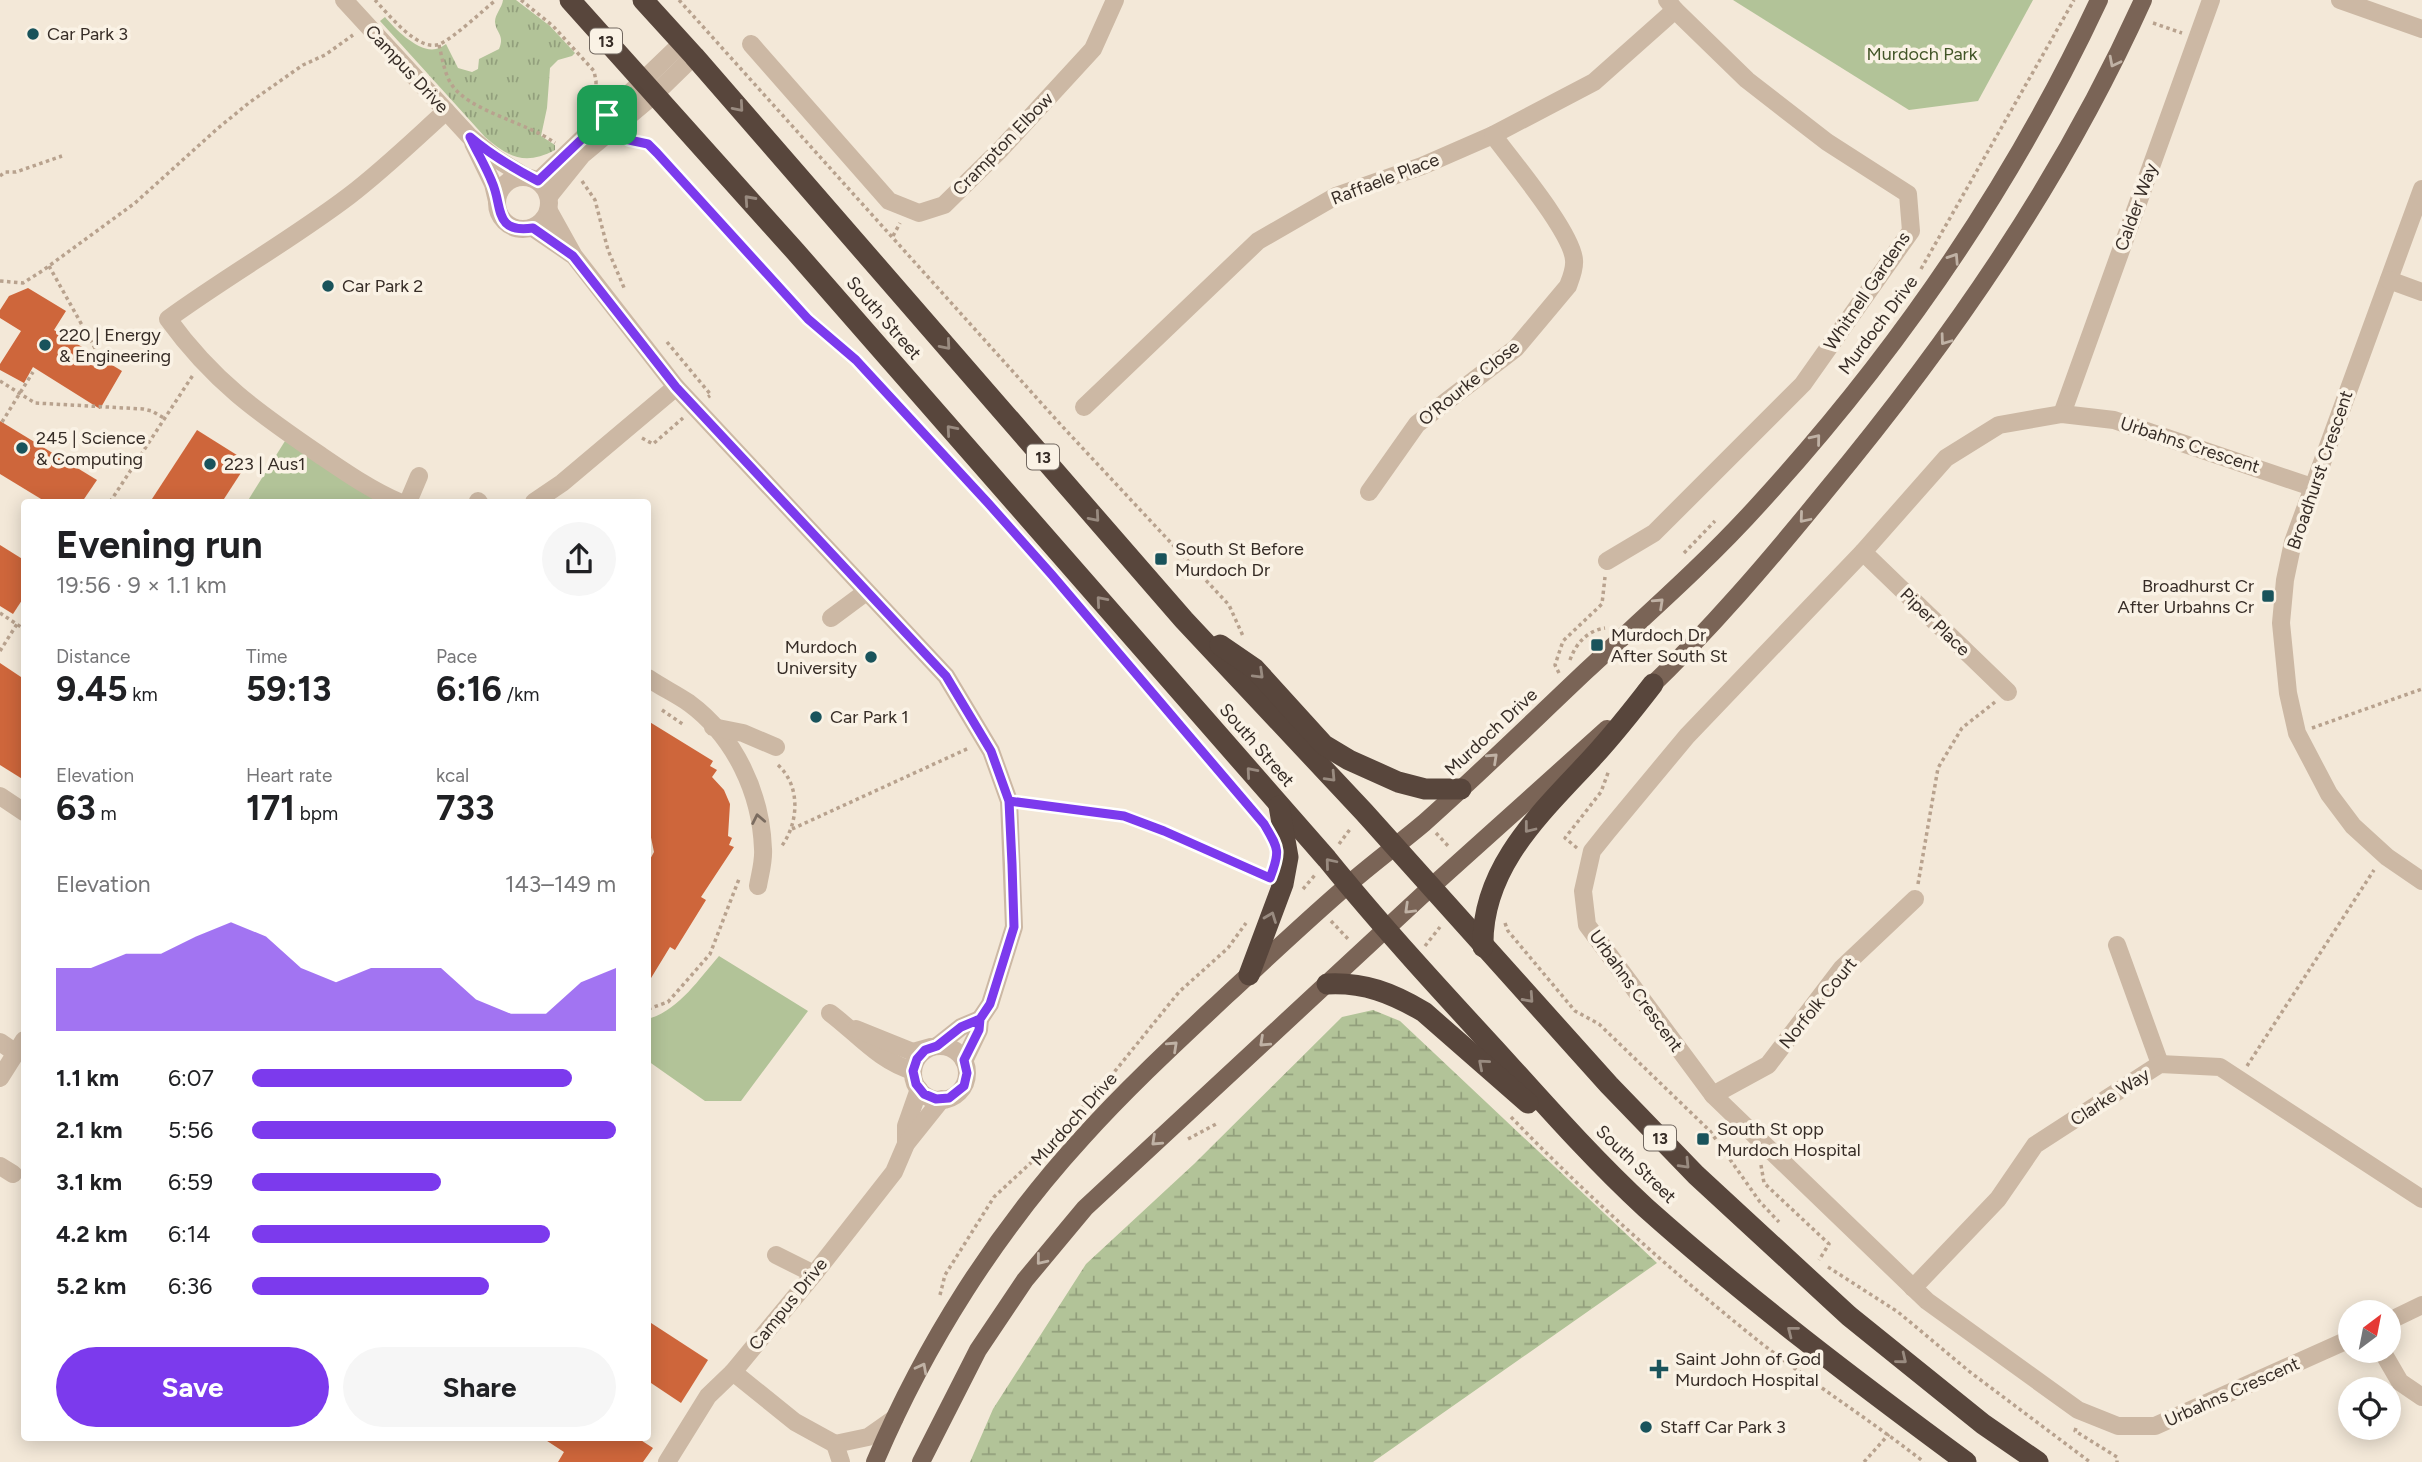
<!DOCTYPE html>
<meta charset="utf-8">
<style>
:root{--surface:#fff;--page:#f6f6f6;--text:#202124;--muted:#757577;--accent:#7c3aed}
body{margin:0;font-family:Figtree,sans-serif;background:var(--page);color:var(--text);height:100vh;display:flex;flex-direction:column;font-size:26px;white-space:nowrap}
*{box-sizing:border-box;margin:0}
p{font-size:23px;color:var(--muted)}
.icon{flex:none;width:38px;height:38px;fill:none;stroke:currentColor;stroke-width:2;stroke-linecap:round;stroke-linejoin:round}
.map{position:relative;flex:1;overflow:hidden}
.panel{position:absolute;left:21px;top:499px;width:630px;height:942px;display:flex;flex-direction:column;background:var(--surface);border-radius:7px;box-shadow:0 4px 18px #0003}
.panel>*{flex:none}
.needle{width:46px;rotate:32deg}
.fabs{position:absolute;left:2338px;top:1300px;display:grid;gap:14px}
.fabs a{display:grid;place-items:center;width:63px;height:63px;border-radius:50%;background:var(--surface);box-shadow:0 4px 18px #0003;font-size:35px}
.pin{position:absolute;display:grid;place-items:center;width:60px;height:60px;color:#fff;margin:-30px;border-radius:14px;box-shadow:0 4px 10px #0006}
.round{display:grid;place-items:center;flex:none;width:74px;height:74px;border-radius:37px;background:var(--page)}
.headline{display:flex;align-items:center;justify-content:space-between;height:119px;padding:0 35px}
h1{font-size:38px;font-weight:700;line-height:52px}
.figures{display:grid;grid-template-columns:repeat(3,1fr);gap:10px;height:119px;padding:7px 35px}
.figures div{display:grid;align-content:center}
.figures b{font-size:35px;font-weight:700}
.figures small{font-size:19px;font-weight:400}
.figures p{font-size:19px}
.chart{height:196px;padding:14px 35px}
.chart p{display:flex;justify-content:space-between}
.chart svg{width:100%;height:126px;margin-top:7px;fill:var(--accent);opacity:.7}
.action{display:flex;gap:14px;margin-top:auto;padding:14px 35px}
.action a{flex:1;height:80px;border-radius:42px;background:var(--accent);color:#fff;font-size:28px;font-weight:700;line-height:80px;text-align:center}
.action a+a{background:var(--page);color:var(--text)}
ul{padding:0 35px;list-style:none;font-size:23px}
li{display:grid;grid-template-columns:112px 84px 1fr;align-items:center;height:52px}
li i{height:18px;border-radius:9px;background:var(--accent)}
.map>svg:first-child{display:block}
.grass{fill:url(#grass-tufts)}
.wetland{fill:url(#wetland-marsh)}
.green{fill:#b2c398}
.building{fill:#ce663b}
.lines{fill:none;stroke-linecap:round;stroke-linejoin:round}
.path{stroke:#b8a28e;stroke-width:3.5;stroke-dasharray:3.5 3.5;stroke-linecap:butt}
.minor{stroke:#ccb8a4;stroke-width:18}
.major{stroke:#7a6456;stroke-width:18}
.highway{stroke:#58463c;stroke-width:21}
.oneway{stroke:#c0b2a5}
.oneway2{stroke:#998b80}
.oneway3{stroke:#7a6b5f}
.route-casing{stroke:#fff;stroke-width:14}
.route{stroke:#7c3aed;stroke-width:9}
.poi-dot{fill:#19535b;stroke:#faf2e5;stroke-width:2.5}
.labels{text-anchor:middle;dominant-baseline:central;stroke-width:7;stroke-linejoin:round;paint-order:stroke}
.shield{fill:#faf2e5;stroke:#71675f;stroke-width:2}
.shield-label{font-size:16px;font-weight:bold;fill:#362c26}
.poi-label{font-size:18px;fill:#362c26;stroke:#faf2e5;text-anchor:start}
.park-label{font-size:18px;fill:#435628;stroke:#faf2e5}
.street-label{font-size:18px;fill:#362c26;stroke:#faf2e5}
</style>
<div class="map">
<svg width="2422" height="1462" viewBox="0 0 2422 1462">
<defs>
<pattern id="grass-tufts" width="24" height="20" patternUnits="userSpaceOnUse" patternTransform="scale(1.75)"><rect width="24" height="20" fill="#b2c398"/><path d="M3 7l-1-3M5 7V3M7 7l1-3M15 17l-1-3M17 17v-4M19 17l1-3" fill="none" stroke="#929f7c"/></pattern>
<pattern id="wetland-marsh" width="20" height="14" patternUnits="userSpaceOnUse" patternTransform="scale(1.75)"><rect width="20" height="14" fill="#b2c398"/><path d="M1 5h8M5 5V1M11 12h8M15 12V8" fill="none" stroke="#929f7c"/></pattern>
</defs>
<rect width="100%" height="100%" fill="#f3e8d8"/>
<path class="grass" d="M503,0H516L550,26L575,53L572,56L558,60L550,68L547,108L541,136L555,145V150C525,166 508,157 485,137L380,21L385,17C395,29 419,53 436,49C440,48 443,46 446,44L458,68L472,72L478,69L479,59L499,49C505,35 496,33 495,22C495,14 502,8 503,0Z"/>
<path class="wetland" d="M1373,1010L1400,1021L1657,1263L1373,1462H970L993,1409L1086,1264L1194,1164L1342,1017Z"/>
<g class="green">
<path d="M1733,0H2033L1978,101L1909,110Z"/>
<path d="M285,441L382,502H247Z"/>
<path d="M719,956L808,1011L741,1101H705L648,1061V1019C679,1010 698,980 719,956Z"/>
</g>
<g class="building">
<path d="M28,288L66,311L54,330L122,371L100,409L33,367L24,383L0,370V364L21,331L0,318V310L9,296Z"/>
<path d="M0,421L97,480L82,502H46L0,474Z"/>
<path d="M197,430L248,462L222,502H150Z"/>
<path d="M0,545L24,560V597L13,614L0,606Z"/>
<path d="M0,663L24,679V780L0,765Z"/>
<path d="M648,721L713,761L710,766L717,770L712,777L724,790L730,804L728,836L732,838L729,845L734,847L701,897L706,900L675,950L670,947L648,983V863L654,852L649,828H648Z"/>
<path d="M648,1321L708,1360L681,1403L648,1381Z"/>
<path d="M541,1437H636L653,1448L643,1462H558L564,1452Z"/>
</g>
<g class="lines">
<g class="path">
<path d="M375,0C388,14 419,53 440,44C456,36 481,12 496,0"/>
<path d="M521,0L553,26L594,71L596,81V100"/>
<path d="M679,0L1061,425L1229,605L1243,636"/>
<path d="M2153,23L2182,33"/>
<path d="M439,45C442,57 444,71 450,82C466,111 527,122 555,143"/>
<path d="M628,138L648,144L657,153L808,319L856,360L960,473"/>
<path d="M0,176L5,172H16L62,156"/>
<path d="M582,181L595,200L608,250L625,290"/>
<path d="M893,236L900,223"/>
<path d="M49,266L101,359"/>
<path d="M1921,269L2074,0"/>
<path d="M0,281L23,283L42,271L135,203L217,129L250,102L303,65L325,55L353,35"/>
<path d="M667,342L711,395L708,397"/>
<path d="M0,381L35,403L143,409L152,411L164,418"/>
<path d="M2,422L33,372"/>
<path d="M642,438L653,444L683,418"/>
<path d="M110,502L193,375"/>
<path d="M1684,553L1715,521"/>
<path d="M0,613L24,629"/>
<path d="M0,651L17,624"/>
<path d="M1570,660C1576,643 1587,631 1605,628"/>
<path d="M1559,673L1555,665L1563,641L1602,604L1605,577"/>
<path d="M662,710L684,725"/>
<path d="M1175,718L1260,819"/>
<path d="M2312,728L2422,689"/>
<path d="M778,765C801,786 799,823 781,847"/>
<path d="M1445,769L1512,714"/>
<path d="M1025,802L1124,816L1164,831L1267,876"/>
<path d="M792,829L969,748"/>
<path d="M1436,833L1450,848"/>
<path d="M1339,844L1351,828"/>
<path d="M1577,848L1565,838L1601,792L1609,770"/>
<path d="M1918,884L1938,768L1962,728L1995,702"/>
<path d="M1303,889L1315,875"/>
<path d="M1331,921L1350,941"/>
<path d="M1505,923L1508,931L1575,1011L1599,1024L1710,1131L1760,1202L1779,1222"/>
<path d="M1425,946L1440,927"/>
<path d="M648,1009L668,1002L710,954L739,879"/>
<path d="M2247,1066L2374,870"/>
<path d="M1511,1117C1587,1196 1670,1270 1756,1339C1810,1382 1869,1419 1924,1462"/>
<path d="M1188,1139L1218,1123"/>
<path d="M1761,1165L1764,1183L1829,1244L1819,1260"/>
<path d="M1828,1267L1898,1312L1970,1372L2090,1462"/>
<path d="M940,1295L945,1275L994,1197L1036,1158L1111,1076L1179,992L1228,948L1246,923"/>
<path d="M2076,1428L2075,1431L2117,1457V1462"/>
<path d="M1864,1462L1889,1434"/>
</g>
<g class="minor">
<path d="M344,0L470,137L495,158L526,177"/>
<path d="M2340,0L2422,29"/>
<path d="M751,44L889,201L919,213L944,205L1001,149L1093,49L1115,0"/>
<path d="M473,143L493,184L497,201"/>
<circle cx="523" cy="203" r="26"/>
<path d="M538,181L682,43"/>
<path d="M2422,189L2293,542L2285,580L2281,623L2288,693L2297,733L2329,794L2353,826L2387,857L2422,881"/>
<path d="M549,196L582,155L655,94L694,56"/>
<path d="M549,211L574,256L676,387L946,676L991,751L1009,801L1014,927L990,1004L980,1019L979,1030L964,1061"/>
<path d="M533,228L571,254"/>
<path d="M2389,280L2422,292"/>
<path d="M1084,407L1258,241L1336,196L1422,166L1493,135L1594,82L1675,10"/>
<path d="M2062,414L2211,0"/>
<path d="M2312,487L2114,420L2062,414L1999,425L1946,458L1863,552L1687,736L1608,831L1592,851L1583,891L1587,925L1713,1095L1927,1301L2078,1410L2118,1426H2155L2350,1339"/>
<path d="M1369,492L1417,424L1516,348L1568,286C1571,278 1575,269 1574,260C1572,232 1512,161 1493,135"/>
<path d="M478,501L479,502"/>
<path d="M399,502C371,490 345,472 320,455C257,412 213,381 168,319C227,276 291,240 349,196C383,170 414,140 446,111"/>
<path d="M408,502L419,476"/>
<path d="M534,502L562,483L676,387"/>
<path d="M1863,552L2008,692"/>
<path d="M1607,561L1654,533L1803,384L1911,231L1908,194L1827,142L1747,80L1675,10L1667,0"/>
<path d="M831,618L866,592"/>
<path d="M648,678C661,687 676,694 689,703C735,737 761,793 763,849C764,861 760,874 758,886"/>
<path d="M713,727L743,733L776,747"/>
<path d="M0,796L24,812"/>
<path d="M2117,945L2160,1064"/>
<path d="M830,1013C858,1034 879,1061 913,1071"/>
<path d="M856,1029L913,1052L931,1047"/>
<path d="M0,1042L16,1053"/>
<path d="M937,1046L961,1027L980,1019"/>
<circle cx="940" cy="1073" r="27"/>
<path d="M0,1078L24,1040"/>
<path d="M1713,1095L1768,1065L1842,968L1915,899"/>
<path d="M906,1144V1126L919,1089"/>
<path d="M0,1166L13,1174"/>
<path d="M776,1255L814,1274"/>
<path d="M1913,1288L1998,1199L2035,1145L2160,1064L2220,1067L2422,1199"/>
<path d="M2389,1321L2422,1305"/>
<path d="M2382,1351L2400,1382L2422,1397"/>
<path d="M733,1372L795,1422L835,1444L868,1437L895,1418"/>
<path d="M835,1444L841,1462"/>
<path d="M667,1462L708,1396L733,1372L814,1274L894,1172L906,1144L942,1099"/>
</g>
<g class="major">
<path d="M1645,692C1710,630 1768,562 1825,492C1951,340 2062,180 2143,0"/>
<path d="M875,1462C925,1344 996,1232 1083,1137C1128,1087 1178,1041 1227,995C1267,958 1307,920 1349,884C1373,863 1399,844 1424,823C1479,774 1532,722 1586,671C1645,616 1706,563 1760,503C1897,353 2013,184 2099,0"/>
<path d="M921,1462L978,1350L1025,1280L1085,1208L1430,888L1607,729"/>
</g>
<g class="highway">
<path d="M570,0L795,251L1327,859C1383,928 1443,993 1503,1058C1549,1109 1595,1161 1646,1208C1748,1299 1856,1381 1966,1462"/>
<path d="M643,0L694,56L1184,620L1364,812L1609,1085L1696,1175L1849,1316L1983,1424L2038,1462"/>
<path d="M1220,645L1255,669L1324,745L1349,760L1398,782L1425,789H1461"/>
<path d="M1483,947C1481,867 1541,813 1592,758C1614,734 1633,710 1653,684"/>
<path d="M1249,975L1283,884L1288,857L1279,806"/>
<path d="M1327,984C1364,982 1392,993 1424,1012L1528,1103"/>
</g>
</g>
<defs><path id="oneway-chevron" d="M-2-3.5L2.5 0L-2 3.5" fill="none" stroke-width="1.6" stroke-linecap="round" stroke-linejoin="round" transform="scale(1.75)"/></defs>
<g class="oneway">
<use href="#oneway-chevron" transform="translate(2114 62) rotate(117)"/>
<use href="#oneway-chevron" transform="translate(1954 258) rotate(-57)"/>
<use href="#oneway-chevron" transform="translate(1945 340) rotate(126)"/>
<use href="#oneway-chevron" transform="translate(1816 439) rotate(-51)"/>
<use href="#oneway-chevron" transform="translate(1804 518) rotate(130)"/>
<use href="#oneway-chevron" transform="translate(1659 603) rotate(-43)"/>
<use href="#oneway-chevron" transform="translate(1493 758) rotate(-43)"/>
<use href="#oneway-chevron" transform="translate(1409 909) rotate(136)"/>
<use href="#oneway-chevron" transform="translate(1264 1042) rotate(137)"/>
<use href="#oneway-chevron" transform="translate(1173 1046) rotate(-43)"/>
<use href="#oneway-chevron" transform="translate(1156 1141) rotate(137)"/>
<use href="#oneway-chevron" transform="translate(1041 1260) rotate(129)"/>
<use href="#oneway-chevron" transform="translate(922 1368) rotate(-62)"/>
</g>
<g class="oneway2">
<use href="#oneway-chevron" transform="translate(739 107) rotate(49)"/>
<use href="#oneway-chevron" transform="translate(749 200) rotate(-132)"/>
<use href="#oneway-chevron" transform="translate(946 345) rotate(49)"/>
<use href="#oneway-chevron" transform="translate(951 430) rotate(-131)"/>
<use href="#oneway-chevron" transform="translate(1095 517) rotate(49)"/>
<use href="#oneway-chevron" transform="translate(1101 601) rotate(-131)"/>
<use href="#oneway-chevron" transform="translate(1259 674) rotate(44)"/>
<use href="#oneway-chevron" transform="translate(1251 772) rotate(-131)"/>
<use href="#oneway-chevron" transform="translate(1331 777) rotate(47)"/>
<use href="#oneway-chevron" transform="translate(1529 828) rotate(128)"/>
<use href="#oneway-chevron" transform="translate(1330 863) rotate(-130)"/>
<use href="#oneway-chevron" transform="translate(1271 917) rotate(-69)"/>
<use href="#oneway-chevron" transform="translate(1529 998) rotate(48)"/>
<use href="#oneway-chevron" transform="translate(1483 1064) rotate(-139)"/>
<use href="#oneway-chevron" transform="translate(1685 1164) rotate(46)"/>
<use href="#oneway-chevron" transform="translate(1792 1331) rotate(-142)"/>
<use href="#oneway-chevron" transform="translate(1902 1359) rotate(39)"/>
</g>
<use class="oneway3" href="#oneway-chevron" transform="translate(758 819) rotate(-101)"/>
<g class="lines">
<defs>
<path id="route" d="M607,115L538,181C513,168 491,155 470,137C477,152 486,167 492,182C503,206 493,234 533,228L573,256L676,387L946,676L991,751L1009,801L1012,864L1014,927L990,1004L980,1019L979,1030L964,1060L967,1073L964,1086L949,1098L936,1099L924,1094L916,1084L913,1071L917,1059L925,1050L937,1046L961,1027L980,1019L990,1004L1014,927L1012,864L1009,801L1124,816L1164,831L1270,878C1281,850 1278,848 1264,824L1052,575L988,503L856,360L808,319L657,153L648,144L629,140L607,115"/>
</defs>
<use href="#route" class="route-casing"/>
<use href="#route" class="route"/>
</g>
<g class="poi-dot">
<circle cx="33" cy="34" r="7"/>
<circle cx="328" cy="286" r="7"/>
<circle cx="45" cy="345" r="7"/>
<circle cx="22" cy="448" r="7"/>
<circle cx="210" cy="464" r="7"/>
<rect x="1154" y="552" width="14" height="14" rx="3.5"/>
<rect x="2261" y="589" width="14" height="14" rx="3.5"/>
<rect x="1590" y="638" width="14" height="14" rx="3.5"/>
<circle cx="871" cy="657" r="7"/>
<circle cx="816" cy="717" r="7"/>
<rect x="1696" y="1132" width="14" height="14" rx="3.5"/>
<path d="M1655.5 1358.5h7v7h7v7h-7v7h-7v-7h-7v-7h7z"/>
<circle cx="1646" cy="1427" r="7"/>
</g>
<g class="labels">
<g class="shield">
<rect x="590" y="28.5" width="32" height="25" rx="5"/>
<rect x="1027" y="444.5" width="32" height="25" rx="5"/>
<rect x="1644" y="1125.5" width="32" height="25" rx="5"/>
</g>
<g class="shield-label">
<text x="606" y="41">13</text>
<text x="1043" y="457">13</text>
<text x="1660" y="1138">13</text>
</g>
<g class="poi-label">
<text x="47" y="34">Car Park 3</text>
<text x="342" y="286">Car Park 2</text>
<text x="59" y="335">220 | Energy<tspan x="59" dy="21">&amp; Engineering</tspan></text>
<text x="36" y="438">245 | Science<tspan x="36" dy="21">&amp; Computing</tspan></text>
<text x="224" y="464">223 | Aus1</text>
<text x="1175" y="549">South St Before<tspan x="1175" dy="21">Murdoch Dr</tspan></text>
<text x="2254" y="586" text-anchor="end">Broadhurst Cr<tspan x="2254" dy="21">After Urbahns Cr</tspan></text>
<text x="1611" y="635">Murdoch Dr<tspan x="1611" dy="21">After South St</tspan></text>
<text x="857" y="647" text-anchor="end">Murdoch<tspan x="857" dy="21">University</tspan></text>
<text x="830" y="717">Car Park 1</text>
<text x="1717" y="1129">South St opp<tspan x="1717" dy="21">Murdoch Hospital</tspan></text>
<text x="1675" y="1359">Saint John of God<tspan x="1675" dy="21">Murdoch Hospital</tspan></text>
<text x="1660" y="1427">Staff Car Park 3</text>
</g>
<g class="park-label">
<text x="1922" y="54">Murdoch Park</text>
</g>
<g class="street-label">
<text transform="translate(407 69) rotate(47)">Campus Drive</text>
<text transform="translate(1003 144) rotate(-46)">Crampton Elbow</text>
<text transform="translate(1385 179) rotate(-21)">Raffaele Place</text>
<text transform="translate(2136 207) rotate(-70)">Calder Way</text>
<text transform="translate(1867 291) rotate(-56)">Whitnell Gardens</text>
<text transform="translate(884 318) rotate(49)">South Street</text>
<text transform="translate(1878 325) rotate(-53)">Murdoch Drive</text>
<text transform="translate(1469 383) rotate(-39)">O’Rourke Close</text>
<text transform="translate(2190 445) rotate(18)">Urbahns Crescent</text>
<text transform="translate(2320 470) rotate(-71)">Broadhurst Crescent</text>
<text transform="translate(1935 622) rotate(44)">Piper Place</text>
<text transform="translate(1491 732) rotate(-43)">Murdoch Drive</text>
<text transform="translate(1257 745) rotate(49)">South Street</text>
<text transform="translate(1636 991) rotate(54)">Urbahns Crescent</text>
<text transform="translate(1818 1003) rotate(-51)">Norfolk Court</text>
<text transform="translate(2110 1097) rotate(-33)">Clarke Way</text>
<text transform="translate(1074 1119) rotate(-48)">Murdoch Drive</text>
<text transform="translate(1636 1164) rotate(44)">South Street</text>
<text transform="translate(788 1304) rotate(-51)">Campus Drive</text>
<text transform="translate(2232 1392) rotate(-24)">Urbahns Crescent</text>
</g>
</g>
</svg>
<div class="fabs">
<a><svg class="needle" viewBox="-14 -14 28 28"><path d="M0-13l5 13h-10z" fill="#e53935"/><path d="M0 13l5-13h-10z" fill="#757577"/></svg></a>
<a><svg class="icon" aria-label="locate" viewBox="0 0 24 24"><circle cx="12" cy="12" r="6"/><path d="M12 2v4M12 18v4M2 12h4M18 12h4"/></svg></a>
</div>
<div class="pin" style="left:607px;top:115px;background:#1e9e55"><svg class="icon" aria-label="arrive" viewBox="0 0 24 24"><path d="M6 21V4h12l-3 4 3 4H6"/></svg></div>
<section class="panel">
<div class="headline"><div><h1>Evening run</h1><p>19:56 · 9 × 1.1 km</p></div><a class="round"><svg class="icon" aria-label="share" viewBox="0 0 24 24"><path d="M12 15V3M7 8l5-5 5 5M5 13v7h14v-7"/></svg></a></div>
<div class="figures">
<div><p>Distance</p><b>9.45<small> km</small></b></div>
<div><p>Time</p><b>59:13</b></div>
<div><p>Pace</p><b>6:16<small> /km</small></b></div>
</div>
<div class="figures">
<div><p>Elevation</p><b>63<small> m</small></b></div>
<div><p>Heart rate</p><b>171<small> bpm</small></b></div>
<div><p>kcal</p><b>733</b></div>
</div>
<div class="chart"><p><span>Elevation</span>143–149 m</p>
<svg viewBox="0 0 160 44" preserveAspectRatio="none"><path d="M0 44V22L10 22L20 17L30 17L40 11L50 6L60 11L70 22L80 27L90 22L100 22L110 22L120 33L130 38L140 38L150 27L160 22V44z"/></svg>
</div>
<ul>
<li><b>1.1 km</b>6:07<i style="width:88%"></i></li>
<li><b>2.1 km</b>5:56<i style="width:100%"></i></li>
<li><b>3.1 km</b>6:59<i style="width:52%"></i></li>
<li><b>4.2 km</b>6:14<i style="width:82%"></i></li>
<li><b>5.2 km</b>6:36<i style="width:65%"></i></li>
</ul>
<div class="action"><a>Save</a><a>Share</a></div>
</section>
</div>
